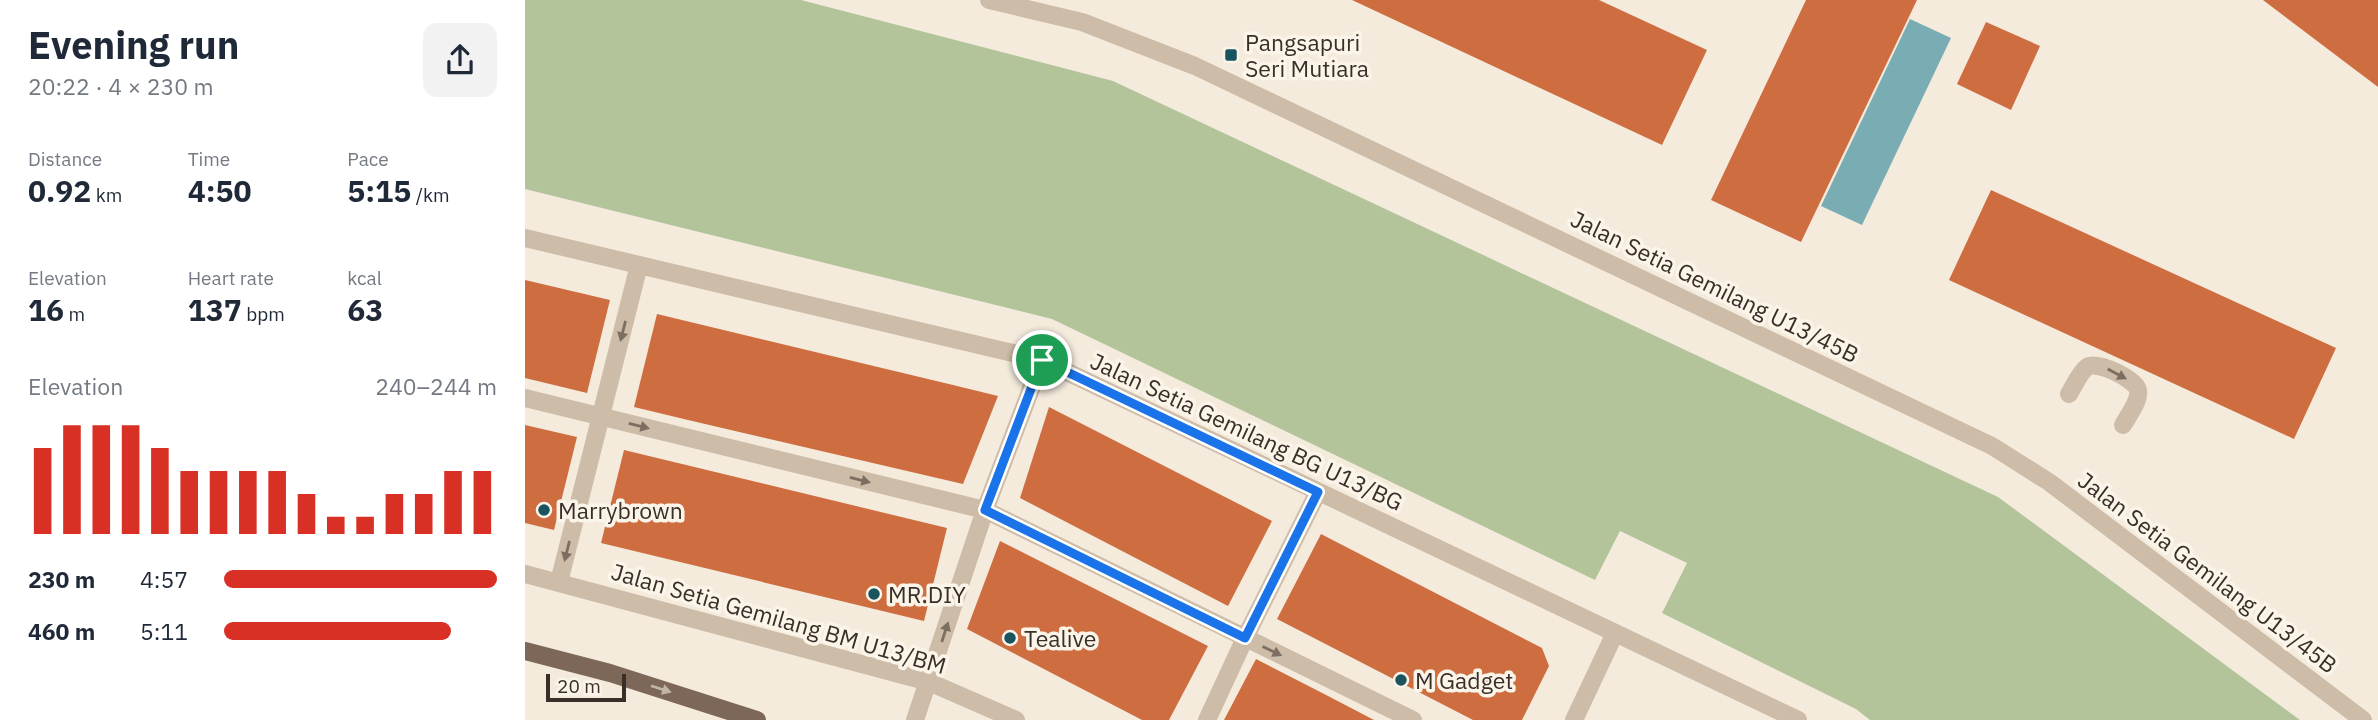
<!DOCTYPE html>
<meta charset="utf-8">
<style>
:root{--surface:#fff;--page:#f2f2f3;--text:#1f2937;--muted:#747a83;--accent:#d93025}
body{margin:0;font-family:"IBM Plex Sans",sans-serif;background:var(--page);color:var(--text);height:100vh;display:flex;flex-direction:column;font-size:26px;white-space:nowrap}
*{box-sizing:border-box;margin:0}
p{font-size:23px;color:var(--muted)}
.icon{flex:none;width:38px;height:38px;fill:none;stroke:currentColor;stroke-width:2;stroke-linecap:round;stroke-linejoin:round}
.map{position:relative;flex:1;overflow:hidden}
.panel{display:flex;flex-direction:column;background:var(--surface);width:525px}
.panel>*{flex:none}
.scale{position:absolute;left:21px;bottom:18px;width:80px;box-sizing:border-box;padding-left:7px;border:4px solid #392f28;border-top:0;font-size:19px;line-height:24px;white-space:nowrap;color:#392f28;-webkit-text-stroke:5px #fbf4e9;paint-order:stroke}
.pin{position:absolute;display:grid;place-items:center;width:60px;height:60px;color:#fff;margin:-30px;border:4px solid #fff;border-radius:50%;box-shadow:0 2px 7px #0007}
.round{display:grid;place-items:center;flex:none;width:74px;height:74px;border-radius:14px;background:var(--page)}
.summary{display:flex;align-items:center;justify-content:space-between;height:119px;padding:0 28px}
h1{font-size:38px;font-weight:700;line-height:52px}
.figures{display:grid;grid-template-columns:repeat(3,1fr);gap:10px;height:119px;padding:7px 28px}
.figures div{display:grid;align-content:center}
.figures b{font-size:30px;font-weight:700}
.figures small{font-size:19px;font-weight:400}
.figures p{font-size:19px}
.chart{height:196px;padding:14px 28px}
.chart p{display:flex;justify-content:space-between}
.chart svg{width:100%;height:126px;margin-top:7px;stroke:var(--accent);stroke-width:6}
ul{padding:0 28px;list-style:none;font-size:23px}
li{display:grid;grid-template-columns:112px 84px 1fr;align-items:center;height:52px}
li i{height:18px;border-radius:9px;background:var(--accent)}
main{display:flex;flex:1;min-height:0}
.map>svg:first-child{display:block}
.green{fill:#b3c49b}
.water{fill:#79acb3}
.building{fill:#ce6e40}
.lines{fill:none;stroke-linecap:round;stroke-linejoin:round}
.minor{stroke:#cdbca7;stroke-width:18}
.major{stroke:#7c6758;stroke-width:18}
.oneway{fill:#7c6e61}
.oneway2{fill:#c2b5a8}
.route-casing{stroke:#fff;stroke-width:14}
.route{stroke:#1a73e8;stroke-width:9}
.poi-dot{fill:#1a545e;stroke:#fbf4e9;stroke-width:2.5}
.labels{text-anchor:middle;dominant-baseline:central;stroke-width:7;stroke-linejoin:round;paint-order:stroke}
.poi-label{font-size:23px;fill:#392f28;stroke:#fbf4e9;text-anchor:start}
.street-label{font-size:23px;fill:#392f28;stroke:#fbf4e9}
</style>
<main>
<section class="panel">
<div class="summary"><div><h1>Evening run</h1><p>20:22 · 4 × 230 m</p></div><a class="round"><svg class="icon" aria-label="share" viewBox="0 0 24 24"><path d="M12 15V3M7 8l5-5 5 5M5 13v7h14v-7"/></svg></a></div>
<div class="figures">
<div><p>Distance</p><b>0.92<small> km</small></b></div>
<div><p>Time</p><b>4:50</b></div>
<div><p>Pace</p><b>5:15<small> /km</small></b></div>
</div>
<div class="figures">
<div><p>Elevation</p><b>16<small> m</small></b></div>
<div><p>Heart rate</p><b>137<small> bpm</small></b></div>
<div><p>kcal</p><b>63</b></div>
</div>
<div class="chart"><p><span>Elevation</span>240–244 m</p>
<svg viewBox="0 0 160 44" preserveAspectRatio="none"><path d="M5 44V14M15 44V6M25 44V6M35 44V6M45 44V14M55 44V22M65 44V22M75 44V22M85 44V22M95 44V30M105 44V38M115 44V38M125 44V30M135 44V30M145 44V22M155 44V22"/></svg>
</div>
<ul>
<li><b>230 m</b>4:57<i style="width:100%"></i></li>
<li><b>460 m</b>5:11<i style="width:83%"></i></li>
</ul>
</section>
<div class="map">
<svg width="1853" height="720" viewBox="0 0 1853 720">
<rect width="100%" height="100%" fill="#f4ebdd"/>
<path class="green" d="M0,0H276L588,81L1473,497L1775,720H1345L1331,709L1137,613L1162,563L1095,531L1070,580L527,319L0,189Z"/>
<path class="water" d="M1385,19L1426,38L1337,225L1296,206Z"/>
<g class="building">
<path d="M827,0H1074L1182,50L1137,145Z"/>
<path d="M1281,0H1392L1276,242L1186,200Z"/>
<path d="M1738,0H1853V87Z"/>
<path d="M1461,22L1515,46L1486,110L1432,84Z"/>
<path d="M1466,190L1811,348L1769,439L1424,280Z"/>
<path d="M0,280L85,300L62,393L0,378Z"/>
<path d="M132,314L428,385L473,396L438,484L163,420L109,407Z"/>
<path d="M524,407L747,521L703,606L495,498Z"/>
<path d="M0,425L52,437L29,530L0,523Z"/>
<path d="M99,450L422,528L399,621L76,543Z"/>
<path d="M796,534L1017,648L1024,666L997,720H948L752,619Z"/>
<path d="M475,541L683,646L644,720H617L442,629Z"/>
<path d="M731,659L805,697L849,720H699Z"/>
</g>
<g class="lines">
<g class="minor">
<path d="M464,0L557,22L670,66L1467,446L1524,482L1838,720"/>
<path d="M0,238L517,360L1273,720"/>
<path d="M1544,394C1549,386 1555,372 1562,367C1572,360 1610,379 1613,390C1615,401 1603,416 1598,425"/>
<path d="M0,398L460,510L888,720"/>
<path d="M0,574L404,682L491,720"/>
<path d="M34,582L114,265"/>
<path d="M390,720L460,510L517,360"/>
<path d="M682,720L720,638L793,492"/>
<path d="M1049,720L1090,633"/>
</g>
<path class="major" d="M0,651L85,673L232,720"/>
</g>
<defs><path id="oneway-solid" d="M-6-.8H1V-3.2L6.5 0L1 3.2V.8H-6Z" transform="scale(1.75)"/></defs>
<g class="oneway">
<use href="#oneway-solid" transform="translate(98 331) rotate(104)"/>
<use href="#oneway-solid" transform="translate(1592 374) rotate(28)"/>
<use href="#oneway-solid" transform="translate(114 426) rotate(14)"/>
<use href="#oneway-solid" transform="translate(335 480) rotate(14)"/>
<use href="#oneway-solid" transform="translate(42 551) rotate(104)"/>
<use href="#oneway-solid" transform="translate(420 632) rotate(-72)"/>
<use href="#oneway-solid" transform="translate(747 651) rotate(26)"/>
</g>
<use class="oneway2" href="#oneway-solid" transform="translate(136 689) rotate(18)"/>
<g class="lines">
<defs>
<path id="route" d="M517,360L793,492L720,638L460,510Z"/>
</defs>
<use href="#route" class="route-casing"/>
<use href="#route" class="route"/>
</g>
<g class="poi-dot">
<rect x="699" y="48" width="14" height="14" rx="3.5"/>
<circle cx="19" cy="510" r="7"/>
<circle cx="349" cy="594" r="7"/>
<circle cx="485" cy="638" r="7"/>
<circle cx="876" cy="680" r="7"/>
</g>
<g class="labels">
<g class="poi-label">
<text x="720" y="42">Pangsapuri<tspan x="720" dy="26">Seri Mutiara</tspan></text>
<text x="33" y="510">Marrybrown</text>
<text x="363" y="594">MR.DIY</text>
<text x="499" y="638">Tealive</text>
<text x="890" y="680">M Gadget</text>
</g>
<g class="street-label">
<text transform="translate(1190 286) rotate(26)">Jalan Setia Gemilang U13/45B</text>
<text transform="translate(722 431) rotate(25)">Jalan Setia Gemilang BG U13/BG</text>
<text transform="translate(1683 572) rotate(37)">Jalan Setia Gemilang U13/45B</text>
<text transform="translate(254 618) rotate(16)">Jalan Setia Gemilang BM U13/BM</text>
</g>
</g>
</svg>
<div class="scale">20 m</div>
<div class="pin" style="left:517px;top:360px;background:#1e9e55"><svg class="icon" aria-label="arrive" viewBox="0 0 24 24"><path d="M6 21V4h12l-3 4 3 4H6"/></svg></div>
</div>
</main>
